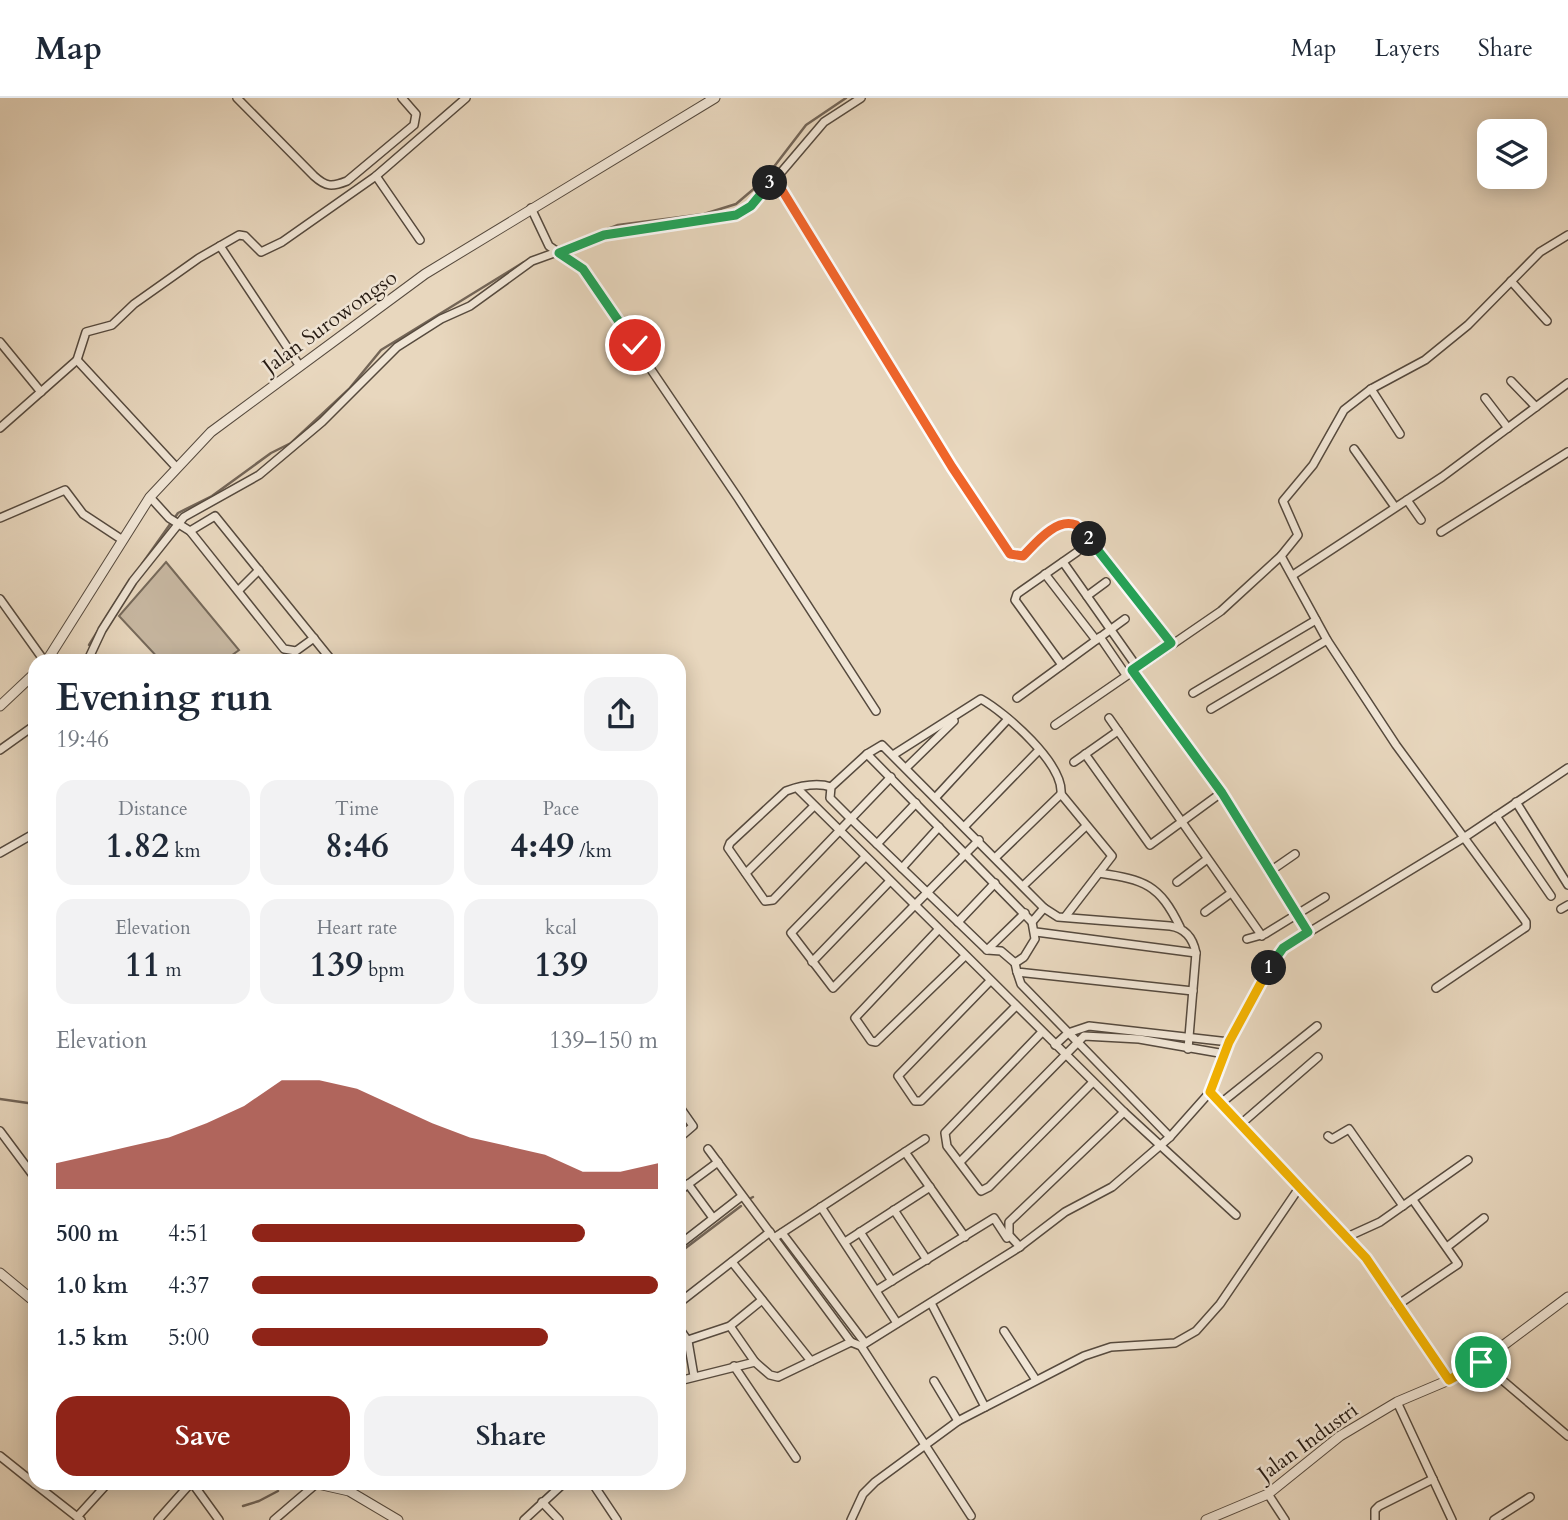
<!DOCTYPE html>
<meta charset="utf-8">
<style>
:root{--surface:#fff;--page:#f2f2f3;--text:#1f2937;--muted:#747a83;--line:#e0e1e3;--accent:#8f2418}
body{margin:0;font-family:Cardo,serif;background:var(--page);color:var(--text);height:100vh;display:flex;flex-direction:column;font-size:26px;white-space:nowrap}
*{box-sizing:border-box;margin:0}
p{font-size:23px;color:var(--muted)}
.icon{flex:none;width:38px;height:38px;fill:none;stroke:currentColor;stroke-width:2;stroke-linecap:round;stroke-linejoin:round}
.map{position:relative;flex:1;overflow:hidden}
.side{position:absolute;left:28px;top:556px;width:658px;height:836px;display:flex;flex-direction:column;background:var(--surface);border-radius:21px;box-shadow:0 4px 18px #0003}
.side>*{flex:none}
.tools{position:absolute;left:1477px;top:21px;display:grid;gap:14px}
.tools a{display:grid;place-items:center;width:70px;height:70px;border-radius:14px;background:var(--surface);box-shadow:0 4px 18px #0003;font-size:35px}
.pin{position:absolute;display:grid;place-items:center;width:60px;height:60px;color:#fff;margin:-30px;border:4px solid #fff;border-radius:50%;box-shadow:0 2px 7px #0007}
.km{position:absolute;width:35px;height:35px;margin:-18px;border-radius:50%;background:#222;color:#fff;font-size:19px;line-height:35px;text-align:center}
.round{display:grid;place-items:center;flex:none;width:74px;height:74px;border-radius:21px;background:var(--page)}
.overview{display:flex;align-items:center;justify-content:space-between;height:119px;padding:0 28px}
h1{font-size:38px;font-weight:800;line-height:52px}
.figures{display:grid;grid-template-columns:repeat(3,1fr);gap:10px;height:119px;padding:7px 28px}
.figures div{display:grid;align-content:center;border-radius:18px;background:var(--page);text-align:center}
.figures b{font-size:35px;font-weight:800}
.figures small{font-size:19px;font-weight:400}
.figures p{font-size:19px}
.chart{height:196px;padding:14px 28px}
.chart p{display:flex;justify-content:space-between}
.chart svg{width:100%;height:126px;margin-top:7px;fill:var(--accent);opacity:.7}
.primary-button{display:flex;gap:14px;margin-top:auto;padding:14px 28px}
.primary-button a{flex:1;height:80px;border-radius:21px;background:var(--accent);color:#fff;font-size:28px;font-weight:800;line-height:80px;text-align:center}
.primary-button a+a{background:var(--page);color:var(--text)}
ul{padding:0 28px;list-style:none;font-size:23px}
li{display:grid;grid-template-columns:112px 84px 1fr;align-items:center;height:52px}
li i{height:18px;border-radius:9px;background:var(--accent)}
header{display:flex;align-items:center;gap:42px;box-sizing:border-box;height:98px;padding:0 35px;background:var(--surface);border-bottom:2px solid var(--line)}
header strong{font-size:33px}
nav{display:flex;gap:38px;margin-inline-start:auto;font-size:24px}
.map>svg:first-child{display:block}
.green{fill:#c7b7a1;stroke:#76695a;stroke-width:2}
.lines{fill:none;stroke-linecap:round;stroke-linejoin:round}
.stream{stroke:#736557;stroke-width:2.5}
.minor-casing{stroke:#564a3e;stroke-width:10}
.tertiary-casing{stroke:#564a3e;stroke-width:11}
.minor{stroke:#f0e5d5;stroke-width:7}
.tertiary{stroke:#f0e5d5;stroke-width:9}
.split-1-casing{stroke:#fff;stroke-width:14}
.split-2-casing{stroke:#fff;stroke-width:14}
.split-3-casing{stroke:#fff;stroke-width:14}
.split-4-casing{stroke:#fff;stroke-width:14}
.split-1{stroke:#f5b400;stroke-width:9}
.split-2{stroke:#22a559;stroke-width:9}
.split-3{stroke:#f0652b;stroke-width:9}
.split-4{stroke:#22a559;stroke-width:9}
.labels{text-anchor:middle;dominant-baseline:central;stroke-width:5;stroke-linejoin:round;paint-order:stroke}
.street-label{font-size:21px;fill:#261b13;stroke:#f0e5d5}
</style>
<header>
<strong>Map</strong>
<nav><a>Map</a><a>Layers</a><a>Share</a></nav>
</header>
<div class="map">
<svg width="1568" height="1422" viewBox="0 0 1568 1422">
<rect width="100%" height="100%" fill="#e8d7be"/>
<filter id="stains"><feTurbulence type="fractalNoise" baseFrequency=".00286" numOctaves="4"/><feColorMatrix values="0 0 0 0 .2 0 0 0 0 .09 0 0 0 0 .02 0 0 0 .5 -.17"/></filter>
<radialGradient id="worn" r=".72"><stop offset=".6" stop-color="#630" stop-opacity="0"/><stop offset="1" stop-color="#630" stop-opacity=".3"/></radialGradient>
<path class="green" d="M166,464L239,552L224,563H161L119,518Z"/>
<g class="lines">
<g class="stream">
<path d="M540,157L618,127L704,116L736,106L763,83L806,27L846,0"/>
<path d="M142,466L178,415L212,398L271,355L291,345L349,291L381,252L524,164"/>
<path d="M89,547L126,488"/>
<path d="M0,1001L35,1006"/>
<path d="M751,1100L753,1099"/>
<path d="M679,1155L741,1108"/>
<path d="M243,1408L259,1403L278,1393"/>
</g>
<defs>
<g id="minor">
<path d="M237,0L314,78C326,89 332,89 347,83L414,27L416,16L402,0"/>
<path d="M376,78L420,142"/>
<path d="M774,79L952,369L1010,455L1016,459C1037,457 1050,416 1076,427L1171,545"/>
<path d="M531,110L549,148L583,171L738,400L876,613"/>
<path d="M220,148L299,267"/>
<path d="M1511,183L1547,223"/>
<path d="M0,244L41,294"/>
<path d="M77,262L176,369"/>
<path d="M1511,283L1536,309"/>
<path d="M1371,291L1400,336"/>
<path d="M1485,300L1508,330"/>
<path d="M0,330L77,262L86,234L112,227L134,206L199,160L239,137L245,138L261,154L282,144L376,78L466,0"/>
<path d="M1354,351L1395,409"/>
<path d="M150,399L169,420L190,433L284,551L296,553L314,540"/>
<path d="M1407,402L1421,422"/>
<path d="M0,420L65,392L83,416L121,441"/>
<path d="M190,433L215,418L333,564"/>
<path d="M1441,434L1568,354"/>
<path d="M1281,458L1298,437L1283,403L1313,367L1344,312L1371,291L1425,262L1468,227L1540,154L1568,137"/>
<path d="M1063,464L1137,569"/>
<path d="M1045,476L1096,542"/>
<path d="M1293,477L1442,379L1568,285"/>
<path d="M239,492L259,472"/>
<path d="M1087,498L1106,484"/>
<path d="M0,501L45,564"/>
<path d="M1100,539L1126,577"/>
<path d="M87,564L102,532L133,483L184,419L259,377L322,324L397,249L441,221L470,208L532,163L604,137L741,115L761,98L824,24L861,0"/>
<path d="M1062,567L1015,502L1017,496L1077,454"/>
<path d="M1132,572L1221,695L1308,834"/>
<path d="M1193,595L1316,522"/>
<path d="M1017,600L1125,521"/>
<path d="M1211,611L1327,542"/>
<path d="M1109,620L1262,838"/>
<path d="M1055,627L1221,513L1281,458L1327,542L1396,647L1526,824V829L1436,890"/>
<path d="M0,652L35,627"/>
<path d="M867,656L1032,824L1035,841L1024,859L1015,865"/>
<path d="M1085,656L1150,747L1221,695"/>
<path d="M893,657L981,601C1006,615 1064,666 1061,696"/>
<path d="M1074,664L1118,633"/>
<path d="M907,669L954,623"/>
<path d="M831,689C816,684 800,688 786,693L730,745L728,750L765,803L773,802L891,679"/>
<path d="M799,692L1124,1014L1236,1117"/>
<path d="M936,699L1008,621"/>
<path d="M1516,704L1568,787"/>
<path d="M1496,718L1551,798"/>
<path d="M965,728L1039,652"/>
<path d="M877,746L916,705"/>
<path d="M0,755L35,735"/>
<path d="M865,759L791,835L833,890L979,742"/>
<path d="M996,759L1061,696L1112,758L1065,819"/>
<path d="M902,770L939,729"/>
<path d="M1269,774L1295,756"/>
<path d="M746,775L814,708"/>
<path d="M1099,775C1145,782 1159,786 1180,829"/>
<path d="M1177,784L1206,762"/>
<path d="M1024,787L1086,728"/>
<path d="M1044,810L1058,819L1170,828C1185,830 1193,840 1196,855L1188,951"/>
<path d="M1561,811L1568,807"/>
<path d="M1205,814L1231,795"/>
<path d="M958,824L995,785"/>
<path d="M1032,824L1044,810L1039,805L882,647L867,656L831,689L830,700L851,721L987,852L1001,853L1015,865L1017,874L1193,893"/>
<path d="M938,832L855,920L871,943L876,944L965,858"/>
<path d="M1036,834L1196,855"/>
<path d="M1247,841L1265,836L1325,799"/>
<path d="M987,852L1025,815"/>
<path d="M812,864L890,783"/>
<path d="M1017,874L1021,886L1170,1039"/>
<path d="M990,883L898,978L915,1003H921L1016,908"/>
<path d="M1042,934L945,1035L947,1048L981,1093L989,1089L1093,984"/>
<path d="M1055,947L1068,935L1089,928L1229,944"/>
<path d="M1210,994L1366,1160L1449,1282"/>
<path d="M1221,1005L1317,928"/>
<path d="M679,1008L693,1028L679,1040"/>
<path d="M1242,1025L1318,959"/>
<path d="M0,1033L35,1080"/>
<path d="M1328,1038L1332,1041L1349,1031L1403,1108"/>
<path d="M708,1051L851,1244L861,1248L971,1418"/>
<path d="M905,1054L965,1139"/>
<path d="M960,1064L1084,938L1139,941L1225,956"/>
<path d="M688,1086L713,1120"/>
<path d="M679,1093L718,1064"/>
<path d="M821,1109L897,1225"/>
<path d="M894,1112L927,1162"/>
<path d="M860,1134L892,1183"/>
<path d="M782,1135L865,1245"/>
<path d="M1347,1139L1380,1124L1468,1062"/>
<path d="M774,1140L925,1041"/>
<path d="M845,1144L930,1089"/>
<path d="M679,1147L742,1098"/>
<path d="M1020,1149L1009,1137V1124L1124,1014"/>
<path d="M1447,1149L1484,1120"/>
<path d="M732,1164L811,1263"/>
<path d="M877,1192L994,1120L1007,1140"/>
<path d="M679,1205L770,1134"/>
<path d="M931,1205L985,1309"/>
<path d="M1396,1208L1458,1166L1413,1102"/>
<path d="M730,1228L755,1264"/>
<path d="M679,1230L688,1243L694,1278"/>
<path d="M1004,1233L1036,1282"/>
<path d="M679,1245L730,1228L762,1202"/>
<path d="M861,1248L1018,1150L1065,1114L1112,1089L1170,1039L1210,994L1229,944L1272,864L1283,850L1465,739L1568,670"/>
<path d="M1481,1264L1568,1338"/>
<path d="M734,1268L796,1360"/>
<path d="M679,1283L755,1264L770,1277L778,1279L851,1244"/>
<path d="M934,1283L958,1323"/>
<path d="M1397,1304L1452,1422"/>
<path d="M0,1358L35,1386"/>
<path d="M35,1386L81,1422"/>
<path d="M193,1386L219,1422"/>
<path d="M593,1386L617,1422"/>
<path d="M1268,1396L1285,1422"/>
<path d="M542,1404L559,1422"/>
<path d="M77,1419L107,1386"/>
<path d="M158,1422L190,1386"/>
<path d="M274,1422L316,1386"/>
<path d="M524,1422L563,1386"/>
<path d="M851,1422L863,1396L875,1384L958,1323L1084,1258L1111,1249L1175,1245L1196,1233L1220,1206L1299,1090"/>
<path d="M1375,1422V1412L1379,1408L1433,1381"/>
<path d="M1494,1422L1530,1399"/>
</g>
<g id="tertiary">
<path d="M46,564L150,399L211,334L425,176L715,0"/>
<path d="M0,608L35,575"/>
<path d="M0,1175L35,1204"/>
<path d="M258,1386H306"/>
<path d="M318,1386L349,1393L398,1422"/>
<path d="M1206,1422L1268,1396L1340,1338L1397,1304L1449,1282L1481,1264L1568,1199"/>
</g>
</defs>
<use href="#minor" class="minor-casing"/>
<use href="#tertiary" class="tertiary-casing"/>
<use href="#minor" class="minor"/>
<use href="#tertiary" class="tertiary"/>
</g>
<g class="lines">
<defs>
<path id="split-1" d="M1269,870L1229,944L1210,994L1366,1160L1449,1282L1481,1264"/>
<path id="split-2" d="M1089,441L1171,545L1132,572L1222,695L1308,834L1283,850L1269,870"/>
<path id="split-3" d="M770,85L774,79L952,369L1010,456L1023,458C1035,446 1056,419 1076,427L1089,441"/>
<path id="split-4" d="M635,247L583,171L559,155L604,137L736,117L751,108L770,85"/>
</defs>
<use href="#split-1" class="split-1-casing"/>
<use href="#split-2" class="split-2-casing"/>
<use href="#split-3" class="split-3-casing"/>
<use href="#split-4" class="split-4-casing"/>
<use href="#split-1" class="split-1"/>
<use href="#split-2" class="split-2"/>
<use href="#split-3" class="split-3"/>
<use href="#split-4" class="split-4"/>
</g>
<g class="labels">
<g class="street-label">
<text transform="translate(330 224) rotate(-36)">Jalan Surowongso</text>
<text transform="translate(1308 1344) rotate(-36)">Jalan Industri</text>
</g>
</g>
<rect width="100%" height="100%" filter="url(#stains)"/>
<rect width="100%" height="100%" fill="url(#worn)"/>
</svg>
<div class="tools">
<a><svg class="icon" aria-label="layers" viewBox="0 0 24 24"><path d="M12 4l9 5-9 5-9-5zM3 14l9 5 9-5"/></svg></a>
</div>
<div class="pin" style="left:1481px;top:1264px;background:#1e9e55"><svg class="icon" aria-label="arrive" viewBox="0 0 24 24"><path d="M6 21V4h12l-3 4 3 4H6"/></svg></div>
<div class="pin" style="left:635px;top:247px;background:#d93025"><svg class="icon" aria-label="check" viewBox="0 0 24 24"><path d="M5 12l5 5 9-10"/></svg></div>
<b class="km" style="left:1269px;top:870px">1</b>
<b class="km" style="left:1089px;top:441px">2</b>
<b class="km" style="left:770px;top:85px">3</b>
<section class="side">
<div class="overview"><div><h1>Evening run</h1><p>19:46</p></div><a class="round"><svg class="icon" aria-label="share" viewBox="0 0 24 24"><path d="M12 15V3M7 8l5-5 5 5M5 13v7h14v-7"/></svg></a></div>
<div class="figures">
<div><p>Distance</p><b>1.82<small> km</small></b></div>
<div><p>Time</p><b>8:46</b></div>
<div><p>Pace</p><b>4:49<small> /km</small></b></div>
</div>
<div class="figures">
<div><p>Elevation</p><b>11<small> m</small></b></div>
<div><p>Heart rate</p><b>139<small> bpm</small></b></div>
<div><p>kcal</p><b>139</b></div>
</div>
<div class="chart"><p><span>Elevation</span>139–150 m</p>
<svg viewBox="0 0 160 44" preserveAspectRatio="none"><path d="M0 44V35L10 32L20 29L30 26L40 21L50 15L60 6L70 6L80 9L90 15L100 21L110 26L120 29L130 32L140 38L150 38L160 35V44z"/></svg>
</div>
<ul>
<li><b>500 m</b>4:51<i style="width:82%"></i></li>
<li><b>1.0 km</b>4:37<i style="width:100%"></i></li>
<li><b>1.5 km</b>5:00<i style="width:73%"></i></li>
</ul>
<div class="primary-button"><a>Save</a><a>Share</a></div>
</section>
</div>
